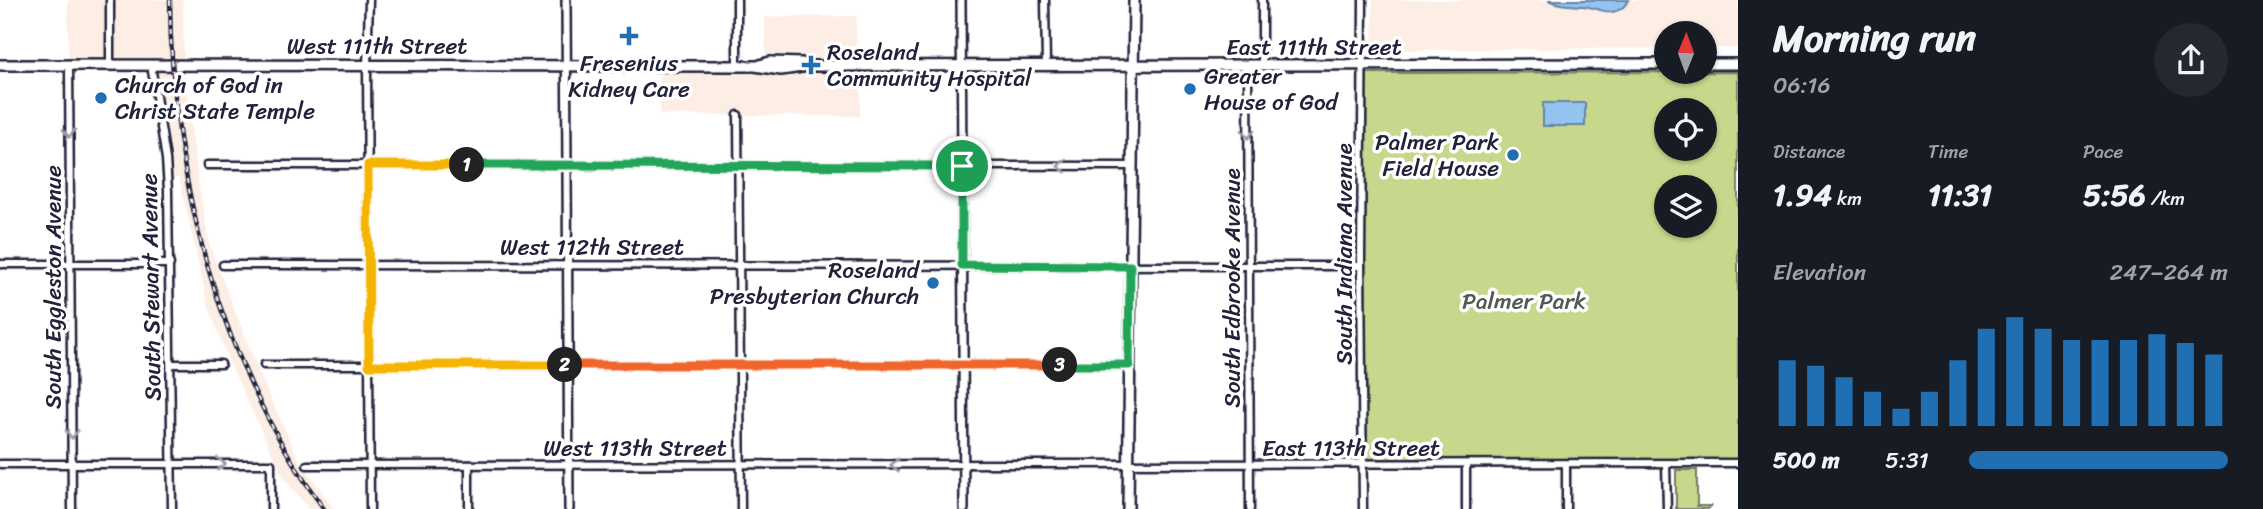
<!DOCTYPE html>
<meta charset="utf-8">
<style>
:root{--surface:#171b24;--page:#242831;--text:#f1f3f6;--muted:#9ea1a6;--accent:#1f6fb2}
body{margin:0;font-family:Sriracha,sans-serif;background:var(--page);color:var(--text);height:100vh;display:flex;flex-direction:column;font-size:26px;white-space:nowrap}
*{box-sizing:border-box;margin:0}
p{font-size:23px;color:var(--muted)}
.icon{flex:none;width:38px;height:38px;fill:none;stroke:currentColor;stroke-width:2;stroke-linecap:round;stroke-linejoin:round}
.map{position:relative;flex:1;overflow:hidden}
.drawer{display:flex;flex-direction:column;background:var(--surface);width:525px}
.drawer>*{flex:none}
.needle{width:46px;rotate:1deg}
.buttons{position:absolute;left:1654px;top:21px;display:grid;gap:14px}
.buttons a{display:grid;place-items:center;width:63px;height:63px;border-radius:50%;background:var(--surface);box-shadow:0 2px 5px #0004;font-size:35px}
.pin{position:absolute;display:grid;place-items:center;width:60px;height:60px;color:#fff;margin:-30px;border:4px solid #fff;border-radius:50%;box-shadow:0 2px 7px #0007}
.km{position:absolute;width:35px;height:35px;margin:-18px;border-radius:50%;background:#222;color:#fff;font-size:19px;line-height:35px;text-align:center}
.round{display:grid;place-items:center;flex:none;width:74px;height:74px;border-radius:37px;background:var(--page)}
.head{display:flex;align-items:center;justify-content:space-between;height:119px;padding:0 35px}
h1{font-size:38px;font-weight:700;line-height:52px}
.figures{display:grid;grid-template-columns:repeat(3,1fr);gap:10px;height:119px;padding:7px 35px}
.figures div{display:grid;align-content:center}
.figures b{font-size:30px;font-weight:700}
.figures small{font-size:19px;font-weight:400}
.figures p{font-size:19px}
.chart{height:196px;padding:14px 35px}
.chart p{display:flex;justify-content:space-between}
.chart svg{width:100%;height:126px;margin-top:7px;stroke:var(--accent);stroke-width:6}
ul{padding:0 35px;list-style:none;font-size:23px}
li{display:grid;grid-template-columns:112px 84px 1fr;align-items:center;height:52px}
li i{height:18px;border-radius:9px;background:var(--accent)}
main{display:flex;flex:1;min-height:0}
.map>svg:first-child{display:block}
.built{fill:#fceee4}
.green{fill:#c7d88c;stroke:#747d64;stroke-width:2;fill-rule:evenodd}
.water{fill:#93c4ef;stroke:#6683a7;stroke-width:2}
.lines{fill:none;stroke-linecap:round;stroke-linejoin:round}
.minor-casing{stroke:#22223b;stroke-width:11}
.tertiary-casing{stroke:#22223b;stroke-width:12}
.secondary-casing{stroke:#22223b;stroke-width:14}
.minor{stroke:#fff;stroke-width:6}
.tertiary{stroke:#fff;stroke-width:7}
.secondary{stroke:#fff;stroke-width:9}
.rail-casing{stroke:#22223b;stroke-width:4.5}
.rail{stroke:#fff;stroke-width:2;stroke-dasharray:5;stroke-linecap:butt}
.oneway{stroke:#9c9ca7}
.split-1-casing{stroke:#fff;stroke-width:14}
.split-2-casing{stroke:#fff;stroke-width:14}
.split-3-casing{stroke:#fff;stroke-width:14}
.split-4-casing{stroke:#fff;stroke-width:14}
.split-1{stroke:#22a559;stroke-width:9}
.split-2{stroke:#f5b400;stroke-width:9}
.split-3{stroke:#f0652b;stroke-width:9}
.split-4{stroke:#22a559;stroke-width:9}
.poi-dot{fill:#1f6fb2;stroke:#fff;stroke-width:2.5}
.labels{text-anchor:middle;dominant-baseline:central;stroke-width:7;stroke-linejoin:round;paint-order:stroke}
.street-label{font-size:23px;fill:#22223b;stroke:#fff}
.poi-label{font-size:23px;fill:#22223b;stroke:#fff;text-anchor:start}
.park-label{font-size:23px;fill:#545953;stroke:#fff}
</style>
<main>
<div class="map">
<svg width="1738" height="509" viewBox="0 0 1738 509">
<rect width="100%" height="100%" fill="#fff"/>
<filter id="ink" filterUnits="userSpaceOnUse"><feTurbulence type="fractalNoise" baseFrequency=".0143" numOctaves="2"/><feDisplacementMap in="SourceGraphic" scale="14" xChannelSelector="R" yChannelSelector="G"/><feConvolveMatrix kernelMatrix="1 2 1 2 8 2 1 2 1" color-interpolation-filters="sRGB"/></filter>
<g filter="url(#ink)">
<g class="built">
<path d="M68,0H183L184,58H68Z"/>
<path d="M1373,0H1738V48H1705L1704,33H1666V48L1373,50Z"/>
<path d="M856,16L857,75H861L860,116L660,115V70L766,71L765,17Z"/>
<path d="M159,71H184L199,188L210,247L261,377L298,458L334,509H309L283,477L229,362L208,305L179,178L172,179L168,143L157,76Z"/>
</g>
<g class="green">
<path d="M1738,72V459L1375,462L1367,459L1365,454L1364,77L1367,73H1373ZM1666,110H1704V149H1666ZM1666,187H1704V226H1666Z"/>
<path d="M1676,470H1697V506H1711L1708,509H1676Z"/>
</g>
<g class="water">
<path d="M1548,0H1629C1615,22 1600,7 1582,6C1569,5 1560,5 1548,0Z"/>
<rect x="1543" y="103" width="42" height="23"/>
</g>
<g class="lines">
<defs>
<g id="minor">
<path d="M110,0V65"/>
<path d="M369,0L367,67L370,509"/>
<path d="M1045,0L1046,66"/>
<path d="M1262,0V66"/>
<path d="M69,65L72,509"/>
<path d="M151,65L166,159L168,190L172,509"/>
<path d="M737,66V0"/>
<path d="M1248,66L1250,509"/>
<path d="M738,115L741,509"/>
<path d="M207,165L1131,166"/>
<path d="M0,264H170"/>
<path d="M223,265L1361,266"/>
<path d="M171,364H221"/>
<path d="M264,365H1129"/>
<path d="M0,464H271V509"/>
<path d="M1666,464L1667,509"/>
<path d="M307,465L1738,463"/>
<path d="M469,465V509"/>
<path d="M1466,465V509"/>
<path d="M1566,465V509"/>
<path d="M1363,509L1361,257L1363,0"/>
</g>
<g id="tertiary">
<path d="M566,0L569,509"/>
<path d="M961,0L964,509"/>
</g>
<g id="secondary">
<path d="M1704,64H1738"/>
<path d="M0,65L755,66L781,70L809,66L1666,64"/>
<path d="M760,65L770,62L802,63"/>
<path d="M1128,509L1134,0"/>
</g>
</defs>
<use href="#minor" class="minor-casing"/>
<use href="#tertiary" class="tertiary-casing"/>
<use href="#secondary" class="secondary-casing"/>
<use href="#minor" class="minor"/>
<use href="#tertiary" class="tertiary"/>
<use href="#secondary" class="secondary"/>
<defs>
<path id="rail" d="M170,0C171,178 218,363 324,509"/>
</defs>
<use href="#rail" class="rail-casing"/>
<use href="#rail" class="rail"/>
</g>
<defs><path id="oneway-chevron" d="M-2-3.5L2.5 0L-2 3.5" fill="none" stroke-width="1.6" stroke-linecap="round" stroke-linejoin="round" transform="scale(1.75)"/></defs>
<g class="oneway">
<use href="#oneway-chevron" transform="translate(69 133) rotate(90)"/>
<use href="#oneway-chevron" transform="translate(1248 134) rotate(90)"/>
<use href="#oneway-chevron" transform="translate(1062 166) rotate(-180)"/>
<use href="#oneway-chevron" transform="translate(72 434) rotate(90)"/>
<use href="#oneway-chevron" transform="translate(221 464)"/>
<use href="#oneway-chevron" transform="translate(895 465) rotate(180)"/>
</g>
</g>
<g class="lines" filter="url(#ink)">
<defs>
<path id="split-1" d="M467,165L962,166"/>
<path id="split-2" d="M467,165H368L369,365H565"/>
<path id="split-3" d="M565,365H1060"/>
<path id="split-4" d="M962,166V265L1130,266L1129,365H1060"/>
</defs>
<use href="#split-1" class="split-1-casing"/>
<use href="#split-2" class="split-2-casing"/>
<use href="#split-3" class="split-3-casing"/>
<use href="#split-4" class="split-4-casing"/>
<use href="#split-1" class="split-1"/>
<use href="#split-2" class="split-2"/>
<use href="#split-3" class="split-3"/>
<use href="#split-4" class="split-4"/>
</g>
<g class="poi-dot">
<path d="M625.5 25.5h7v7h7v7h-7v7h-7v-7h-7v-7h7z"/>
<path d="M807.5 54.5h7v7h7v7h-7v7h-7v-7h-7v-7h7z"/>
<circle cx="1190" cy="89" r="7"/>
<circle cx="101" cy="98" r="7"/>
<circle cx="1513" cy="155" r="7"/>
<circle cx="933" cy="283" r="7"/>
</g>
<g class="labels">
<g class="street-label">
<text x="377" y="46">West 111th Street</text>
<text x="1314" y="47">East 111th Street</text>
<text x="592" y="247">West 112th Street</text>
<text transform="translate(1344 254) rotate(-90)">South Indiana Avenue</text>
<text transform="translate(53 287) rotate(-90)">South Eggleston Avenue</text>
<text transform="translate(151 287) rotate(-91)">South Stewart Avenue</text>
<text transform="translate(1232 288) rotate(-90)">South Edbrooke Avenue</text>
<text x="635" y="448">West 113th Street</text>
<text x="1351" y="448">East 113th Street</text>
</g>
<g class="poi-label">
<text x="827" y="52">Roseland<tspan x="827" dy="26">Community Hospital</tspan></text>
<text x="629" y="63" text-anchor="middle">Fresenius<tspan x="629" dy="26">Kidney Care</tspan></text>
<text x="1204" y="76">Greater<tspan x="1204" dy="26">House of God</tspan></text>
<text x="115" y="85">Church of God in<tspan x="115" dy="26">Christ State Temple</tspan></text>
<text x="1499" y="142" text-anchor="end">Palmer Park<tspan x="1499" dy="26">Field House</tspan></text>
<text x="919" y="270" text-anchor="end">Roseland<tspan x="919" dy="26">Presbyterian Church</tspan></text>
</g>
<g class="park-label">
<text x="1524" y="301">Palmer Park</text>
</g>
</g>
</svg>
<div class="buttons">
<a><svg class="needle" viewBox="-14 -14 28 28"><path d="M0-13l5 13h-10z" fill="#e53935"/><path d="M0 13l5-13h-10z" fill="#9ea1a6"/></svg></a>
<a><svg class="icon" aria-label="locate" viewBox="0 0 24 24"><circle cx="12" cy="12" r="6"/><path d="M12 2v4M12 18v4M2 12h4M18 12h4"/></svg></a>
<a><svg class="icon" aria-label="layers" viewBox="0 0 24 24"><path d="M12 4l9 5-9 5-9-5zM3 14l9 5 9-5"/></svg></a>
</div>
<div class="pin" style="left:962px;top:166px;background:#1e9e55"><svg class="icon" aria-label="arrive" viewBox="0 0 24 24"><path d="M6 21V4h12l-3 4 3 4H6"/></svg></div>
<b class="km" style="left:467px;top:165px">1</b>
<b class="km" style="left:565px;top:365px">2</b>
<b class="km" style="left:1060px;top:365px">3</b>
</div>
<section class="drawer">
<div class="head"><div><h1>Morning run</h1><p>06:16</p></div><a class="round"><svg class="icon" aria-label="share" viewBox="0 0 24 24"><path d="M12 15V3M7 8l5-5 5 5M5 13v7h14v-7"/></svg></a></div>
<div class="figures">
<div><p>Distance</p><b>1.94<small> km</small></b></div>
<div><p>Time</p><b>11:31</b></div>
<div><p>Pace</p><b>5:56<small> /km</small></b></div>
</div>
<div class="chart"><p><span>Elevation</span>247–264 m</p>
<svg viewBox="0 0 160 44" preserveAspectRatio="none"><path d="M5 44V21M15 44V23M25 44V27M35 44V32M45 44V38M55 44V32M65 44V21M75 44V10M85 44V6M95 44V10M105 44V14M115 44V14M125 44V14M135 44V12M145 44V15M155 44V19"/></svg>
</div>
<ul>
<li><b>500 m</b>5:31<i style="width:100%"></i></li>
</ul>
</section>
</main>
